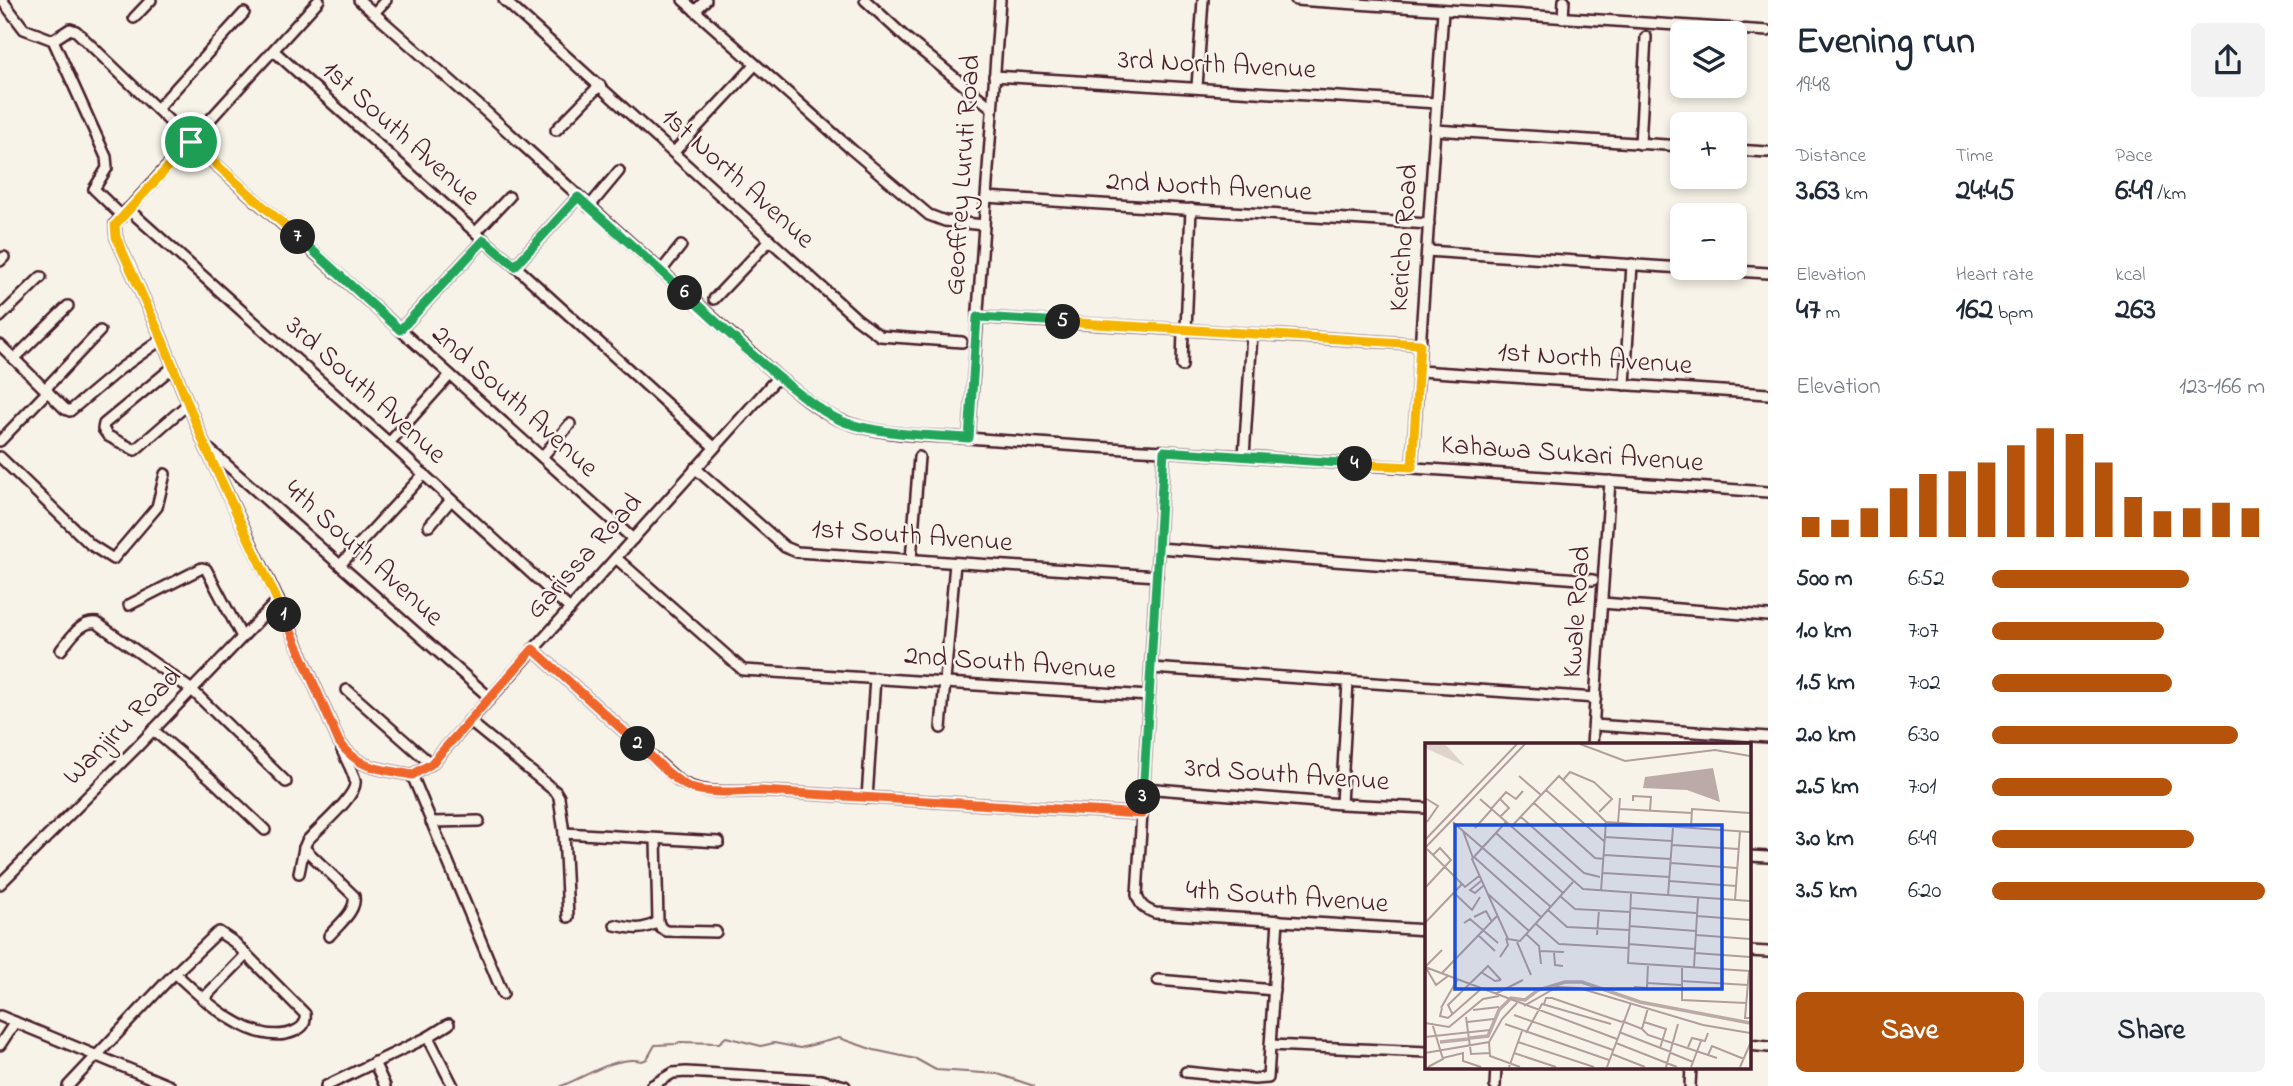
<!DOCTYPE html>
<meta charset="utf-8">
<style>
:root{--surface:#fff;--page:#f2f2f3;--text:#1f2937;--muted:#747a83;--accent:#b45309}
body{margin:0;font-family:"Indie Flower",sans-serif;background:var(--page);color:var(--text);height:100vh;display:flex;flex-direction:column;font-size:26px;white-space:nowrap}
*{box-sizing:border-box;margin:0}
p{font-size:23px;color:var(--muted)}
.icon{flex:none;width:38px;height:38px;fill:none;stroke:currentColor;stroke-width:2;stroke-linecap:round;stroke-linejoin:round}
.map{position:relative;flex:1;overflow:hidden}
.side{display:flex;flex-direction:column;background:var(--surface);width:525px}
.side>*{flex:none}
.tools{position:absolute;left:1670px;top:21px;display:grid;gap:14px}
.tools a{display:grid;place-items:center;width:77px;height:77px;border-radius:10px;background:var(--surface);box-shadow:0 4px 10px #0003;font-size:35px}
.pin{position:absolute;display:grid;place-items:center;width:60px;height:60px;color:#fff;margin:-30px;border:4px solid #fff;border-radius:50%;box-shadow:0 2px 7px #0007}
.km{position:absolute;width:35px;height:35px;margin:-18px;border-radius:50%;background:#222;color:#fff;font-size:19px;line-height:35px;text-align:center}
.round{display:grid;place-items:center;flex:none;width:74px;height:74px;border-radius:10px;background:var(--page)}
.summary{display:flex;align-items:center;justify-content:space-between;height:119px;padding:0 28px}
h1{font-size:38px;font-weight:700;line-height:52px}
.figures{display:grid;grid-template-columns:repeat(3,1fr);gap:10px;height:119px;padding:7px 28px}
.figures div{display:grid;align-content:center}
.figures b{font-size:30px;font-weight:700}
.figures small{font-size:19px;font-weight:400}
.figures p{font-size:19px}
.chart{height:196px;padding:14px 28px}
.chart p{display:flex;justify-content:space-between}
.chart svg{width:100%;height:126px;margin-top:7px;stroke:var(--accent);stroke-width:6}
.action{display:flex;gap:14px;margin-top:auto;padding:14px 28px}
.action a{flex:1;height:80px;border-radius:10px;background:var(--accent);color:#fff;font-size:28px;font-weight:700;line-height:80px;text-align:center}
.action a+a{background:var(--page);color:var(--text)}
ul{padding:0 28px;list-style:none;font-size:23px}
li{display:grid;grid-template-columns:112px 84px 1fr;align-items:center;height:52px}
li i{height:18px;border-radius:9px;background:var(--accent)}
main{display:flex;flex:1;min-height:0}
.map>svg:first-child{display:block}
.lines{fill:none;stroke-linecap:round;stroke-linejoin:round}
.stream{stroke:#8e7275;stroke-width:2}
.minor-casing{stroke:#4a1f2b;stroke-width:14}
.minor{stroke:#f7f3e8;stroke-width:9}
.split-1-casing{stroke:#fff;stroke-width:14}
.split-2-casing{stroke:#fff;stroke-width:14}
.split-3-casing{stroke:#fff;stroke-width:14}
.split-4-casing{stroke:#fff;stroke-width:14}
.split-5-casing{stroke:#fff;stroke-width:14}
.split-6-casing{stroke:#fff;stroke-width:14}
.split-7-casing{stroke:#fff;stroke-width:14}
.split-8-casing{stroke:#fff;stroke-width:14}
.split-1{stroke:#f5b400;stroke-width:9}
.split-2{stroke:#f0652b;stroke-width:9}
.split-3{stroke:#f0652b;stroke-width:9}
.split-4{stroke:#22a559;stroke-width:9}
.split-5{stroke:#f5b400;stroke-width:9}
.split-6{stroke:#22a559;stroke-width:9}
.split-7{stroke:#22a559;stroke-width:9}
.split-8{stroke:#f5b400;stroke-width:9}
.labels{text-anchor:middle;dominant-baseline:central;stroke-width:5;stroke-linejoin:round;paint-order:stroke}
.street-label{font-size:28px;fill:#4a1f2b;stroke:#f7f3e8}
.inset-river{fill:none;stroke:#bcaaa7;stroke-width:3.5}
.inset-road{fill:none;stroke:#b29e9c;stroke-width:2}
.view{fill:#1d4ed8;fill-opacity:0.15;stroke:#1d4ed8;stroke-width:3.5}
.inset-edge{fill:none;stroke:#4a1f2b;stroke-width:3.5}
</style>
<main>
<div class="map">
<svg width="1768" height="1086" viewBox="0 0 1768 1086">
<rect width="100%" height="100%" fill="#f7f3e8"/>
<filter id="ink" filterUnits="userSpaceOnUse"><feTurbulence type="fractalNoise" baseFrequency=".0143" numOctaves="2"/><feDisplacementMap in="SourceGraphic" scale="14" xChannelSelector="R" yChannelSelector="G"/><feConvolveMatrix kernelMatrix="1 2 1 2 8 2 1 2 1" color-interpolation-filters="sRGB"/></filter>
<g filter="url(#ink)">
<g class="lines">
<path class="stream" d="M561,1086C585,1077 616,1055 642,1061L647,1059L655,1045L676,1044L680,1042L719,1043L726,1037L761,1046L774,1043L800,1048L839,1038L874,1050L916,1059L936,1070L998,1074L1034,1086"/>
<defs>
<g id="minor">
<path d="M2,0L24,29L53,40L106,157L107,168L94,189L122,216"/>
<path d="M319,0L115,224L116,237L162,339L205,446L278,600L339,742C361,771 379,768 412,775L431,764L778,377"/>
<path d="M359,0L484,110L778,377C798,392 817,411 840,420C879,436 924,435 966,438C1032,442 1098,448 1164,451L1768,492"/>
<path d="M504,0L856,318L880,336L962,342"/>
<path d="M683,0L851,149L929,215L945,221L984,225"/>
<path d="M865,0L906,38L992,108"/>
<path d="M1296,0L1768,31"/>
<path d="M695,11L706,0"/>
<path d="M374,13L386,0"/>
<path d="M134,18L151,0"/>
<path d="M1563,18L1564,0"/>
<path d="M53,40L70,29L76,31L191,142L633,539"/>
<path d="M274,51L484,240L515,266L714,447"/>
<path d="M994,76L1437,103"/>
<path d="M1197,87L1203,0"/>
<path d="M157,109L244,13"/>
<path d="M556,130L600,85"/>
<path d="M1435,130L1682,146"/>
<path d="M1640,144L1646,37"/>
<path d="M1734,150L1768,152"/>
<path d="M674,152L755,65"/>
<path d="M986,197L1429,224"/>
<path d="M589,207L619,171"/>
<path d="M128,209L395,448L570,609"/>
<path d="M476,232L509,197"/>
<path d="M1427,251L1682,268"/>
<path d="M0,261L4,257"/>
<path d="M515,266L578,197"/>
<path d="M1685,268L1768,273"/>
<path d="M661,271L681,246"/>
<path d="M714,299L770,240"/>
<path d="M0,317L41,277"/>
<path d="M977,317L1420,344"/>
<path d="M400,330L484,240"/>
<path d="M1186,330L1191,209"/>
<path d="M0,345L65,409L70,411L120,369L162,339"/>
<path d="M14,359L68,306"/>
<path d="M1182,366L1183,329"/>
<path d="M173,367L104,424L103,429L108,436L135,450L188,404"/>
<path d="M1419,371L1768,394"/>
<path d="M1625,385L1632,264"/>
<path d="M45,389L100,331"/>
<path d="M969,438L1000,0"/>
<path d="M0,441L48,391"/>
<path d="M389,443L450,375"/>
<path d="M210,450L489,697"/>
<path d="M1164,451L1137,895C1140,906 1145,909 1155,913L1427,930"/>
<path d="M1244,456L1252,334"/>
<path d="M0,457L91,545L113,559L157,507L165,474"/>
<path d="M542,457L570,424"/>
<path d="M1412,467L1443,11"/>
<path d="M695,468L785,547L797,552L1157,576"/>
<path d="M429,526L451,500"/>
<path d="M1158,548L1593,580"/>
<path d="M616,558L743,670L1149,696"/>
<path d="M911,560L919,457"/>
<path d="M341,564L424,474"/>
<path d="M1602,603L1768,616"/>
<path d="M129,605L202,568L206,569L242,637"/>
<path d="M533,649L679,781C703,796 734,791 761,791L1142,814"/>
<path d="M61,650C70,639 81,620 97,623L192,690L286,782"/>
<path d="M1151,668L1596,698"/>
<path d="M347,690L431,764"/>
<path d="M469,721L556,792L559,797L564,833L568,917"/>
<path d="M1594,725L1768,737"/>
<path d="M941,728L955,563"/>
<path d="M153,730L210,778L265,830"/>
<path d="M1592,745L1610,481"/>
<path d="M412,775L503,994"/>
<path d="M1144,788L1341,804L1427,808"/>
<path d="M867,798L875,678"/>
<path d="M1341,804L1348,682"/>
<path d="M431,822L479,821"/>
<path d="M564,833L719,842"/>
<path d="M656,839L658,922L661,928L666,931L716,932"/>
<path d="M304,848L354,896C357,911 338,925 329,936"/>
<path d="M1749,856L1768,857"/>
<path d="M299,873L304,848L307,841C317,829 358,796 355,781C353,771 346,760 342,750"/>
<path d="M0,884L137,747L278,600"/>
<path d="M615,925C633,929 642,931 658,922"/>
<path d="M1749,951L1768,952"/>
<path d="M1158,980L1274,990"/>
<path d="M203,999L246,955"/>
<path d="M0,1016L170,1086"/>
<path d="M428,1037L453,1086"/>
<path d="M0,1045L15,1022"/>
<path d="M1270,1045L1427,1052"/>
<path d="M1749,1045L1768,1047"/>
<path d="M374,1062L385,1086"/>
<path d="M1186,1072L1254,1079L1268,1078L1278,920"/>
<path d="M68,1086L169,979L216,934L219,932L234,942L305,1014C306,1024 303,1027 295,1031C255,1049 202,999 175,973"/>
<path d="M326,1086L428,1037L449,1024"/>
<path d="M651,1086L673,1073L686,1072L821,1080L845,1086"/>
<path d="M1495,1086L1496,1067"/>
<path d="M1690,1086L1691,1067"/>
</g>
</defs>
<use href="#minor" class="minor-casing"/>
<use href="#minor" class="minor"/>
</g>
</g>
<g class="lines" filter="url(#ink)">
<defs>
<path id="split-1" d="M191,142L115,225L116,237L162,339L205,446L284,615"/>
<path id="split-2" d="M284,615L339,742C361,771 379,768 412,775L431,764L533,649L638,744"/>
<path id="split-3" d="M638,744C653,757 670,778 689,787C707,795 741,791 761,791L1142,814L1143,797"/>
<path id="split-4" d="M1143,797L1164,451L1355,464"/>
<path id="split-5" d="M1063,322L1420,344L1412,467L1355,464"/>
<path id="split-6" d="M685,293C722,327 758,362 797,392C813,404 828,416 847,423C886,435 928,435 969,438L977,317L1063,322"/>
<path id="split-7" d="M298,237L400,330L484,240L515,266L578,197L685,293"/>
<path id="split-8" d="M191,142L298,237"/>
</defs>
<use href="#split-1" class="split-1-casing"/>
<use href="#split-2" class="split-2-casing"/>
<use href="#split-3" class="split-3-casing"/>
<use href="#split-4" class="split-4-casing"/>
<use href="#split-5" class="split-5-casing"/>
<use href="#split-6" class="split-6-casing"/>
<use href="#split-7" class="split-7-casing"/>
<use href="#split-8" class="split-8-casing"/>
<use href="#split-1" class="split-1"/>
<use href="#split-2" class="split-2"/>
<use href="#split-3" class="split-3"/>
<use href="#split-4" class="split-4"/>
<use href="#split-5" class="split-5"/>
<use href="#split-6" class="split-6"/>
<use href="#split-7" class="split-7"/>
<use href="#split-8" class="split-8"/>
</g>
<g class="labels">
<g class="street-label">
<text transform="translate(1217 66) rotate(3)">3rd North Avenue</text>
<text transform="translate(400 134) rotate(42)">1st South Avenue</text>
<text transform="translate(964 175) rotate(-86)">Geoffrey Luruti Road</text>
<text transform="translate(737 179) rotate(42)">1st North Avenue</text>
<text transform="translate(1209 188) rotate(3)">2nd North Avenue</text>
<text transform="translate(1405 238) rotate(-86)">Kericho Road</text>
<text transform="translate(1595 360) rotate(4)">1st North Avenue</text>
<text transform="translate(365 391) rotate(42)">3rd South Avenue</text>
<text transform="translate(514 402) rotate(42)">2nd South Avenue</text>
<text transform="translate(1572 455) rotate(4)">Kahawa Sukari Avenue</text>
<text transform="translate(912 537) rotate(4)">1st South Avenue</text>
<text transform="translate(363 554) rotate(42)">4th South Avenue</text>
<text transform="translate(585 557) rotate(-48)">Garissa Road</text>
<text transform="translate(1578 612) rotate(-86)">Kwale Road</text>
<text transform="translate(1010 664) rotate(4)">2nd South Avenue</text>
<text transform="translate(123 727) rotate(-45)">Wanjiru Road</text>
<text transform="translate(1287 776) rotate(4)">3rd South Avenue</text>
<text transform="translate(1287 898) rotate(4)">4th South Avenue</text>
</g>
</g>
<g transform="translate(1425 743)">
<rect width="326" height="326" fill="#f7f3e8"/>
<path d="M0,1H20L40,23L0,5Z" fill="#ded4cc"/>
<path d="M288,25L295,59L262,47L218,45L220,34Z" fill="#bcaaa7"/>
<path class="inset-river" d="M45,295L63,293L74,267L86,255L100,257L113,247L140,239H157L215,259L325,280M15,299L43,296"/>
<path class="inset-road" d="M155,1L200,18L290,7L325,13M94,33L116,52M138,37L145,29L169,39L187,56L174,69M121,47L180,99M0,55L13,63L2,79M55,56L158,146L325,158M208,58V53L226,54L225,68M109,60L170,115L179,116M66,66L81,49L91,56L98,48M194,66L267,70M75,74L84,65L75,56M96,74L159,130L175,134M28,79L38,88L48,115M81,79L47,116L83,196L95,198L148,139M181,79L325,89M193,80L195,55M86,84L134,33L181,79M50,85L67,66M266,85L267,66L325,70M38,88L126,164M71,90L138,150M180,94L247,98M0,97L92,1M247,102L314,106M0,105L100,1M2,106L40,144L54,133M179,112L246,116M49,114L116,174M246,120L312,125M178,130L245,134M56,138L45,147L50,150L58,143M244,138L311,143M0,145L26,117L15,105L8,112M176,148L181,79M29,150L47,167L55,154M206,150L203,220L325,228M63,151L104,188M135,153L150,166L205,169M243,153L248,84M310,157L315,88M205,165L271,170M123,167L142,184L204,187M272,173L325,177M49,174L61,168L67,179M0,180L37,141M39,180L45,176L73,200M110,180L134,201L203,205M204,183L271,188M101,191L114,203L116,221M53,192L70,208M172,192L174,167M271,192L325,196M92,199L106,232M203,201L270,206M115,208L139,209M129,209L130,222L138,223M270,210L325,214M75,214L83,202L81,195M0,224L192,296M0,224L17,207M257,224V257L321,260M269,224L273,155M1,225L11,242L23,233M324,228L320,275H325M56,229L70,238L76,237M17,230L72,173M256,238L323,242M222,240L256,242M209,244L222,245L223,221M70,251L98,237M119,261L121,255H127L197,279M99,263L132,244L154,245L278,282L325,290M16,265L32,237M17,265L15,273L23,275L56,246M48,267L74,264M28,272L23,262L63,223L76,237M89,272L188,307M41,274L46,311L65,310M197,278L217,286L223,265M42,279L69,276M219,279L241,286L235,305M0,280L24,284L58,256L74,253M80,281L184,317M217,286L223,292L292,315M194,289L246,309M101,290L117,261L186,281M0,294L65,287M64,299L65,313L95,324M93,299L169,324M191,300L252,324M263,304L267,295L280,298L283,290M0,310L64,299L77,276L92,260M89,310L131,324M246,310L268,319M187,311L220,324M283,312L287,303L319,316M18,315L38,310V318L56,324M3,324L18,316L7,280M84,324L97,288M182,324L206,260M241,324L253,281M266,324L276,298M315,324L325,301"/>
<path class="view" d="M30,82H297V246H30Z"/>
<rect width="326" height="326" class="inset-edge"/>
</g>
</svg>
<div class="tools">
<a><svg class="icon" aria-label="layers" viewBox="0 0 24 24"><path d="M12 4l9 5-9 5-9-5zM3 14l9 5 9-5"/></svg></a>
<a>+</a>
<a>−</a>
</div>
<div class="pin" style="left:191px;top:142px;background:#1e9e55"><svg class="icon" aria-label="arrive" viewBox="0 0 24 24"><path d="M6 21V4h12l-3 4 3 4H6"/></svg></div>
<b class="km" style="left:284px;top:615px">1</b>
<b class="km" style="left:638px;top:744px">2</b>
<b class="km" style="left:1143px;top:797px">3</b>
<b class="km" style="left:1355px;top:464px">4</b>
<b class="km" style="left:1063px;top:322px">5</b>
<b class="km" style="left:685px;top:293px">6</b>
<b class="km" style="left:298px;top:237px">7</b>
</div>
<section class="side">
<div class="summary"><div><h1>Evening run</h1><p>19:48</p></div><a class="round"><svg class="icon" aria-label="share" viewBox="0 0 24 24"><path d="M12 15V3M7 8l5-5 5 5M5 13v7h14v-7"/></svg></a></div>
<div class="figures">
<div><p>Distance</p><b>3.63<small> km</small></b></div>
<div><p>Time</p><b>24:45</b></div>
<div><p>Pace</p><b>6:49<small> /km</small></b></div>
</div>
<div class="figures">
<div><p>Elevation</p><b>47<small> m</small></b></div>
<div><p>Heart rate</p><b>162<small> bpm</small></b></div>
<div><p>kcal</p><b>263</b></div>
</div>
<div class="chart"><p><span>Elevation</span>123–166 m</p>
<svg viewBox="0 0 160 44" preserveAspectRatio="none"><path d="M5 44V37M15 44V38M25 44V34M35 44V27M45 44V22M55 44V21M65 44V18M75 44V12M85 44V6M95 44V8M105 44V18M115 44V30M125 44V35M135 44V34M145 44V32M155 44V34"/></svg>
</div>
<ul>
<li><b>500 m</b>6:52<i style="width:72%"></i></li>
<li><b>1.0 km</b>7:07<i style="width:63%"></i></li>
<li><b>1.5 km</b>7:02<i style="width:66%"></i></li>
<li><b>2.0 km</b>6:30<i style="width:90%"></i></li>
<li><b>2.5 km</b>7:01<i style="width:66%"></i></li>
<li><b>3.0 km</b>6:49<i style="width:74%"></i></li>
<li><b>3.5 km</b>6:20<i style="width:100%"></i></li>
</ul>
<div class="action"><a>Save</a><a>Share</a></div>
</section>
</main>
